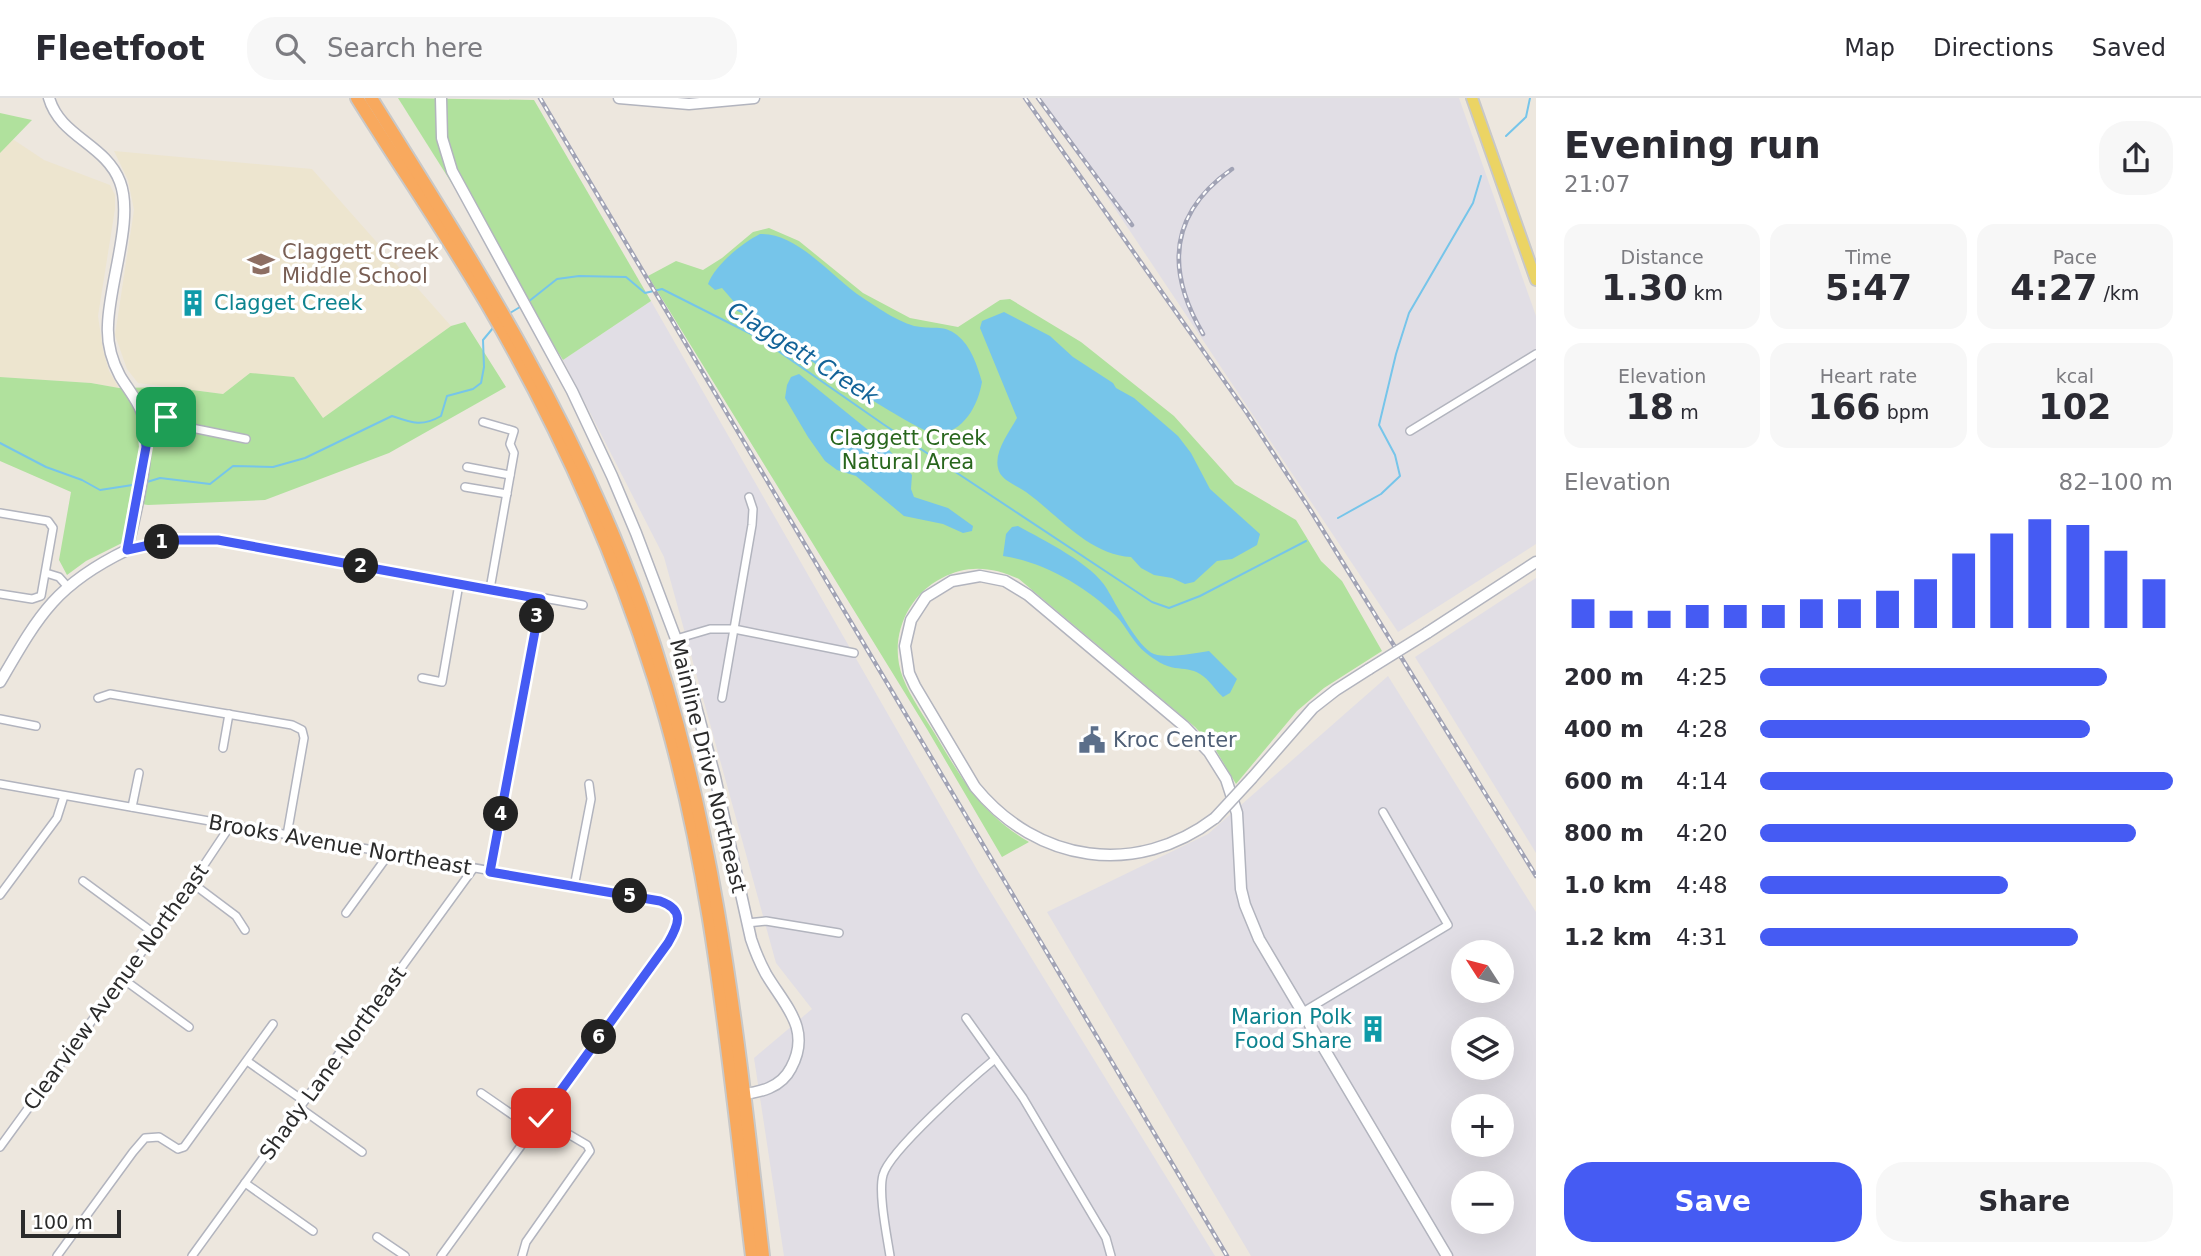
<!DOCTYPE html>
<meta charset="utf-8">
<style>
:root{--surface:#fff;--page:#f7f7f7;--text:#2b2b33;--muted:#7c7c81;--line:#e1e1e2;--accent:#455bf3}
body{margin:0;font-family:"DejaVu Sans",sans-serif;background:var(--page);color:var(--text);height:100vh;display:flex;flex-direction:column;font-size:26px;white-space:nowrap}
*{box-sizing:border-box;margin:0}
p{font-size:23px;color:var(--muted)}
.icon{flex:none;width:38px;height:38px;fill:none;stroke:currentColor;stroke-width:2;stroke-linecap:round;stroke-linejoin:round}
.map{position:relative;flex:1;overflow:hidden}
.sheet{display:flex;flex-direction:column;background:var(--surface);width:665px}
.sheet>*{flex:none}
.needle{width:46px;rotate:306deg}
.controls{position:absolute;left:1451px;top:842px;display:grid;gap:14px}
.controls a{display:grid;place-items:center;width:63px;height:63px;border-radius:50%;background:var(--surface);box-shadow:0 7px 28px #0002;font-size:35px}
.scale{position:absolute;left:21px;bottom:18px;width:100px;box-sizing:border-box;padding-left:7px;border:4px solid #2b2b2b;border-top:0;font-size:19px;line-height:24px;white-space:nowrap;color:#2b2b2b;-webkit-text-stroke:5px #fff;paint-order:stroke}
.pin{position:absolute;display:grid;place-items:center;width:60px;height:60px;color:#fff;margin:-30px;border-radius:14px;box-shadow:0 4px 10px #0006}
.km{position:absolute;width:35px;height:35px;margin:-18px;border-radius:50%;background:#222;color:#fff;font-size:19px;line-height:35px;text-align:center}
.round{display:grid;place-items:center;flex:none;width:74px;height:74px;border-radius:28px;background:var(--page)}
.headline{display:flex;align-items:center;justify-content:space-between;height:119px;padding:0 28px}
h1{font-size:38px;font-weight:700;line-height:52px}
.figures{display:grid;grid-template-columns:repeat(3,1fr);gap:10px;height:119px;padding:7px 28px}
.figures div{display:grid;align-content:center;border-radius:18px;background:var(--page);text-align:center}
.figures b{font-size:35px;font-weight:700}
.figures small{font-size:19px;font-weight:400}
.figures p{font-size:19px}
.chart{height:196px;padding:14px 28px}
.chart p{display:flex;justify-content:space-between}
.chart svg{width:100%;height:126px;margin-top:7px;stroke:var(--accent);stroke-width:6}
.primary-button{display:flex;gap:14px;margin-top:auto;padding:14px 28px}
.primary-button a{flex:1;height:80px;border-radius:28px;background:var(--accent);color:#fff;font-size:28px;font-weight:700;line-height:80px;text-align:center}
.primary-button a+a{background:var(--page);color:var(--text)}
ul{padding:0 28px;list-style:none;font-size:23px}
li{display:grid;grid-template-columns:112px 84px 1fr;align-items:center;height:52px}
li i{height:18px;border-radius:9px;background:var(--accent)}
header{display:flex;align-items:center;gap:42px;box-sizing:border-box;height:98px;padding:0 35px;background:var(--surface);border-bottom:2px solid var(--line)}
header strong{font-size:33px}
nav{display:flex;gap:38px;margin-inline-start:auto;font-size:24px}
.search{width:490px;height:63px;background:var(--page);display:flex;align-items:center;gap:18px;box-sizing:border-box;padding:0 24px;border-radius:28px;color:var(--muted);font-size:26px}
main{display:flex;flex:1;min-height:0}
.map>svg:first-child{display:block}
.industrial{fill:#e1dee5;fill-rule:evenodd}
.education{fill:#ede5cf}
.green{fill:#b0e19d}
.water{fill:#76c5ea}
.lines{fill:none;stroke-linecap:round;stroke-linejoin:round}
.stream{stroke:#76c5ea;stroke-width:2}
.street-casing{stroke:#b2b4be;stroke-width:10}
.secondary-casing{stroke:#b2b4be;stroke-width:13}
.primary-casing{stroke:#c8c8c8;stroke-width:14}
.highway-casing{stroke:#c8c8c8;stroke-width:16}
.street{stroke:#fff;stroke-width:7}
.secondary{stroke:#fff;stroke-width:10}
.primary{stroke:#ebd464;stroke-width:10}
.highway{stroke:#f8a95e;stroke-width:12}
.rail-casing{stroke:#a1a3b5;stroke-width:4.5}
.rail{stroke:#fff;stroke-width:2;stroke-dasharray:5;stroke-linecap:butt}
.secondary-bridge-casing{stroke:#b2b4be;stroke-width:13;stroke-linecap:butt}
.secondary-bridge{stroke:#fff;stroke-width:10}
.route-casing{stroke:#fff;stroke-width:14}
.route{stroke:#455bf3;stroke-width:9}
.labels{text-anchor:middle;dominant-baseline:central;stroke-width:7;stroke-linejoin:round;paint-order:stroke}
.education-label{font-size:21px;fill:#785e54;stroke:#fff;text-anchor:start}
.culture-label{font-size:21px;fill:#0d838f;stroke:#fff;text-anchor:start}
.park-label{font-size:21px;fill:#28661d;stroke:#fff}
.service-label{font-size:21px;fill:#4e5e75;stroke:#fff;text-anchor:start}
.street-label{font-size:21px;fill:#2b2b2b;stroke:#fff}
.water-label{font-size:23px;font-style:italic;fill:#136398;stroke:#fff}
</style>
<header>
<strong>Fleetfoot</strong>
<div class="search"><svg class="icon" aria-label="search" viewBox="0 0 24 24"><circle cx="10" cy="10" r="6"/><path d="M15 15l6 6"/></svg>Search here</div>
<nav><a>Map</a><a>Directions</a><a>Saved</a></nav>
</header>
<main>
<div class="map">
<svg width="1536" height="1158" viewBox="0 0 1536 1158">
<rect width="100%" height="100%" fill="#ede7de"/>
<g class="industrial">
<path d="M1041,0H1459L1536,218V446L1398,534Z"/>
<path d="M651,203L979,775L1215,1158H784L754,960L812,911L776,865L664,459L563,262Z"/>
<path d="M1536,480V755L1415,559Z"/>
<path d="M1388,578L1536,814V1158H1251L1047,814L1208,736ZM1463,854H1502V892H1463ZM1463,931H1502V970H1463ZM1463,1008H1502V1046H1463ZM1463,1085H1502V1124H1463Z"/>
</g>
<g class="education">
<path d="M11,40L44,62L110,87L115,97V111L98,218L103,252L109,273L119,290L91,285L0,279V44Z"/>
<path d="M114,53L312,71L451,228L323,320L250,275L223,296L138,285L127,271L115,237L134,112L128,82Z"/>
</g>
<g class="green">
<path d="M398,0L534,2L651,203L563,262Z"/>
<path d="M0,15L32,22L0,55Z"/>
<path d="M769,130L799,143L863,195L910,220L958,229L1000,202L1010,201L1081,244L1174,318L1235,386L1296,422L1321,463L1342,483L1382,553L1324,590L1297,613L1236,686L1214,649L1195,629L1019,481C994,469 967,466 942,480C906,498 888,542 903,580C911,600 924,618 935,636C962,682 982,716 1029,744L1002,759L927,631L648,178L676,163L703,172L722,160L753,134Z"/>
<path d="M465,224L506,289L389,355L265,402L148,407L129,404L122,445L86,463L67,477L59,462L71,394L0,363V279L91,285L119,290L169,289L223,296L250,275L294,279L323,320L451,228Z"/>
</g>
<g class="water">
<path d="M760,136C798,134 833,181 863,200C878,210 904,228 921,229C935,231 944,227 957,237C971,248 977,267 982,284C978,307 964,335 936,336C922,336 809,263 793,250C786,244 786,238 781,232L772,231C762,220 746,219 734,211L735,205L722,190L715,192L708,186C715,167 742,145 760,136Z"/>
<path d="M1004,214L1050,238L1073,259L1113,285L1116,290L1134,300L1178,338L1191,355L1210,391L1260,436L1257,447L1232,461L1217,463L1194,484L1185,486L1172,480L1154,477L1141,470L1131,459C1089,457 1058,417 1026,394C1016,387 1000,382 998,370C994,353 1009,335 1017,320L980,230L982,223Z"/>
<path d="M799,276L878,340L912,377L911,391L914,399L948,410L973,428L972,433L963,435L943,426L904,418L856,378L837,372L825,363L808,339L785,300L787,287L791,279Z"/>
<path d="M1018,428C1043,442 1093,466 1107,491C1116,506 1138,550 1154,556C1170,561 1193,555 1209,553L1237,581L1230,595L1223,599C1215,592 1209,581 1200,576C1192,571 1184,571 1175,570C1166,569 1153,561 1146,555C1133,545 1127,529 1116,518C1087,489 1044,464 1003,458L1006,436L1012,429Z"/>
</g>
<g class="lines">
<g class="stream">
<path d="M1506,38L1526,19L1530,0"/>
<path d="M528,204L557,181L579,178L626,179L645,195L662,191L761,241L883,326L1152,504L1169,510L1200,498L1306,443"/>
<path d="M510,215L520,209"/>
<path d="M0,345L46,369L82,382L100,392L139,386"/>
<path d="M147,384L160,380L210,386L233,368L273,369L305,360L392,318C412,325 422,329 441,318L447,298L473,291L481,285L484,269L483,242L493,230"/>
<path d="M1338,420L1381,396L1400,378L1395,357L1379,327L1396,256L1409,215L1473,105L1481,78"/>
</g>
<defs>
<g id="street">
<path d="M143,315L160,314L172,326L246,341"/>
<path d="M483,324L514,333L510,346L514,355L490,491"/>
<path d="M1410,333L1536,256"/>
<path d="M467,369L510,377"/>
<path d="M465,389L507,396"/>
<path d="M0,415L48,423L53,430L41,498L32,501L0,496"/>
<path d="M127,452L171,442H218L583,507"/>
<path d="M46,475L59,479L67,488"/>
<path d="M676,541L710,531H734L854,555"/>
<path d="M422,580L442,584L459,486"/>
<path d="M98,600L110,596L292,627L302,632L304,640L287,737"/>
<path d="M722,600L752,427L753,411L749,399"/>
<path d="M0,621L36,628"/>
<path d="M223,650L229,616"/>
<path d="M0,686L656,802L674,812L678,824L668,845L441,1158"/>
<path d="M132,709L139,675"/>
<path d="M490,774L541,501"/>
<path d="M83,783L155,836"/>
<path d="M192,785L236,818L245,832"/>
<path d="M574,789L591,701L589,686"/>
<path d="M0,797L57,720L64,698"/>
<path d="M346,815L389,756"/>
<path d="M747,825L766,823L839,835"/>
<path d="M123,881L189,929"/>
<path d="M1303,914L1448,827L1383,714"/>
<path d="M966,920L1023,1000L1106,1140L1111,1158"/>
<path d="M247,963L304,1003"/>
<path d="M481,995L533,1031"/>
<path d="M300,1010L362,1054"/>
<path d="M0,1049L192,785L230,728"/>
<path d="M245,1085L313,1133"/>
<path d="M377,1139L405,1158"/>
<path d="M57,1158L133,1054L145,1040L159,1039L178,1051L184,1049L273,926"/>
<path d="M192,1158L473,771"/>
<path d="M522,1158L526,1144L590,1053L587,1047L541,1020"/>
<path d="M890,1158C887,1138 878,1095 883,1077C889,1053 972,980 995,961"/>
</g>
<g id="secondary">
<path d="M441,0L442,40L452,73L572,293L612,378L636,435L676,541L695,605L715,679L751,841C755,853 760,865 766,876C785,908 812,931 791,970C781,990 760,994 740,997"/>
<path d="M619,0L689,6L754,0"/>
<path d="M1427,535L1536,464"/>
<path d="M0,584C39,517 55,487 127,452C135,418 154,346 142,315C137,301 127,290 120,278C112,263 107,244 108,227C109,185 134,121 120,84C106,46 60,39 49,0"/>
<path d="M1252,680L1313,610L1336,592L1369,571"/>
<path d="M1215,720C1136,780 1037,765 975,689L915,588L909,575L905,548L911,522L926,499L952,483L980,478L1005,483L1028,497L1184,628L1209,654L1226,681L1237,715L1241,791L1245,807L1259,841L1447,1158"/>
</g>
<path id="primary" d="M1472,0L1536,182"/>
<g id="highway">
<path d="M357,0C400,69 446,136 487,206C556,324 613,450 654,581C713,769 728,964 752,1158"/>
<path d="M371,0C476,167 575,323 642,511C716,720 738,939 763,1158"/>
</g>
</defs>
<use href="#street" class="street-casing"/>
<use href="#secondary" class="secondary-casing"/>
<use href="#primary" class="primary-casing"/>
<use href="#highway" class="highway-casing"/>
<use href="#street" class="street"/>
<use href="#secondary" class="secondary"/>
<use href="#primary" class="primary"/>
<use href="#highway" class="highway"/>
<defs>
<g id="rail">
<path d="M540,0L1227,1158"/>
<path d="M1025,0L1247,315L1311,413L1536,778"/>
<path d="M1038,0L1132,127"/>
<path d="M1203,236C1166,173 1168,116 1232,71"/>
</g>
</defs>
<use href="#rail" class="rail-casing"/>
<use href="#rail" class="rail"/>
<defs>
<g id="secondary-bridge">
<path d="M1369,571L1427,535"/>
<path d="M1215,720L1252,680"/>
</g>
</defs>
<use href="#secondary-bridge" class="secondary-bridge-casing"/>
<use href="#secondary-bridge" class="secondary-bridge"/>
</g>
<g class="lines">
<defs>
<path id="route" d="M166,319L160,314L143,315L146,349L127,452L172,442H218L541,501L490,774L660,803C685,812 679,826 668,845L541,1020"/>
</defs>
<use href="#route" class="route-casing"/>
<use href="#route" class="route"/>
</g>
<defs>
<symbol id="school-bare" viewBox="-9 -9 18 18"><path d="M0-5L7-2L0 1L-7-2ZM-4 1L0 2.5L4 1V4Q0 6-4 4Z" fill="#8d6e63" stroke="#fff" stroke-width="2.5" paint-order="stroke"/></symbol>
<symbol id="building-bare" viewBox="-9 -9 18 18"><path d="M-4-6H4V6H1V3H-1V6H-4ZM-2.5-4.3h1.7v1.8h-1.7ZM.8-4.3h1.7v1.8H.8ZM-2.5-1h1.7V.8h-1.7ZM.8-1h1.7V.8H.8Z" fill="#0f9aa8" stroke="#fff" stroke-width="2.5" paint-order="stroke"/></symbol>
<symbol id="civic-bare" viewBox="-9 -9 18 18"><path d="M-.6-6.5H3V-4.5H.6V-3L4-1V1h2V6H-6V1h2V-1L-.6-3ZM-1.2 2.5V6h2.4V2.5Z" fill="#5c6f8a" stroke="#fff" stroke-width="2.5" paint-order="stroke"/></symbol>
</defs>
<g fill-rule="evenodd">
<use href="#school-bare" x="242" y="147" width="38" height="38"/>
<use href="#building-bare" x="174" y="186" width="38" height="38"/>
<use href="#civic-bare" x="1073" y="623" width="38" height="38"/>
<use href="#building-bare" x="1354" y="912" width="38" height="38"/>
</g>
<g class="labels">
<g class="education-label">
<text x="282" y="154">Claggett Creek<tspan x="282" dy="24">Middle School</tspan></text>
</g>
<g class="culture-label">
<text x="214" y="205">Clagget Creek</text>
<text x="1352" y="919" text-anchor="end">Marion Polk<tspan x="1352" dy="24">Food Share</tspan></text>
</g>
<g class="park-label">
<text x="908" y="340">Claggett Creek<tspan x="908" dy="24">Natural Area</tspan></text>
</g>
<g class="service-label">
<text x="1113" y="642">Kroc Center</text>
</g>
<g class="street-label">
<text transform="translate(708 668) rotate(76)">Mainline Drive Northeast</text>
<text transform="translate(340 747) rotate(10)">Brooks Avenue Northeast</text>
<text transform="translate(116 889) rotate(-54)">Clearview Avenue Northeast</text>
<text transform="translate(333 965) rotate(-54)">Shady Lane Northeast</text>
</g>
<g class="water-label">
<text transform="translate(803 255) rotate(32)">Claggett Creek</text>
</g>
</g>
</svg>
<div class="controls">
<a><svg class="needle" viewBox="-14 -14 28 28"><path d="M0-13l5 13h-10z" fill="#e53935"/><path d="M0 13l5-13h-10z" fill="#7c7c81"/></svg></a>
<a><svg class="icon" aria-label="layers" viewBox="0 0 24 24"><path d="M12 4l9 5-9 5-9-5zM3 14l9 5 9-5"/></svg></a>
<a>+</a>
<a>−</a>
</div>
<div class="scale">100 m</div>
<div class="pin" style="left:166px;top:319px;background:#1e9e55"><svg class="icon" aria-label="arrive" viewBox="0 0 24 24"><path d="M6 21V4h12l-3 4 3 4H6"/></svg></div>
<div class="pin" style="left:541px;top:1020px;background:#d93025"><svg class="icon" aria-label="check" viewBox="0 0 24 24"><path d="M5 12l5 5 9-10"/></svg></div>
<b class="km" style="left:162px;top:444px">1</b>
<b class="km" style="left:361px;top:468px">2</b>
<b class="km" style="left:537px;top:518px">3</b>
<b class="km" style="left:501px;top:716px">4</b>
<b class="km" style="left:630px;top:798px">5</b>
<b class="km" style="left:599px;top:939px">6</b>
</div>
<section class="sheet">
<div class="headline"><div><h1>Evening run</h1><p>21:07</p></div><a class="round"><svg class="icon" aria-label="share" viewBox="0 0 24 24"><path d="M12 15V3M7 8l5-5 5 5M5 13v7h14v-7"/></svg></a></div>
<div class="figures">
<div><p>Distance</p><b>1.30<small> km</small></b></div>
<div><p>Time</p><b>5:47</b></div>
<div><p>Pace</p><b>4:27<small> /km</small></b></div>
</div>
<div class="figures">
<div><p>Elevation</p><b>18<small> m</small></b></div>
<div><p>Heart rate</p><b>166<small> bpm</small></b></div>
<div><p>kcal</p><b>102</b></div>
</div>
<div class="chart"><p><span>Elevation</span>82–100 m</p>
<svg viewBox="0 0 160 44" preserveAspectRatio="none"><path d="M5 44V34M15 44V38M25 44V38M35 44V36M45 44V36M55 44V36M65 44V34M75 44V34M85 44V31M95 44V27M105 44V18M115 44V11M125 44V6M135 44V8M145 44V17M155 44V27"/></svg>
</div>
<ul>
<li><b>200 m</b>4:25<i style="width:84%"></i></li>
<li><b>400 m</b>4:28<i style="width:80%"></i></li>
<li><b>600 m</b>4:14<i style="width:100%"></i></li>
<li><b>800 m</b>4:20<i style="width:91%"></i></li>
<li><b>1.0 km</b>4:48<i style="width:60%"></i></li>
<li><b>1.2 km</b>4:31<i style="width:77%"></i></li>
</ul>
<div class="primary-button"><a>Save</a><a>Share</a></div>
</section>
</main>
